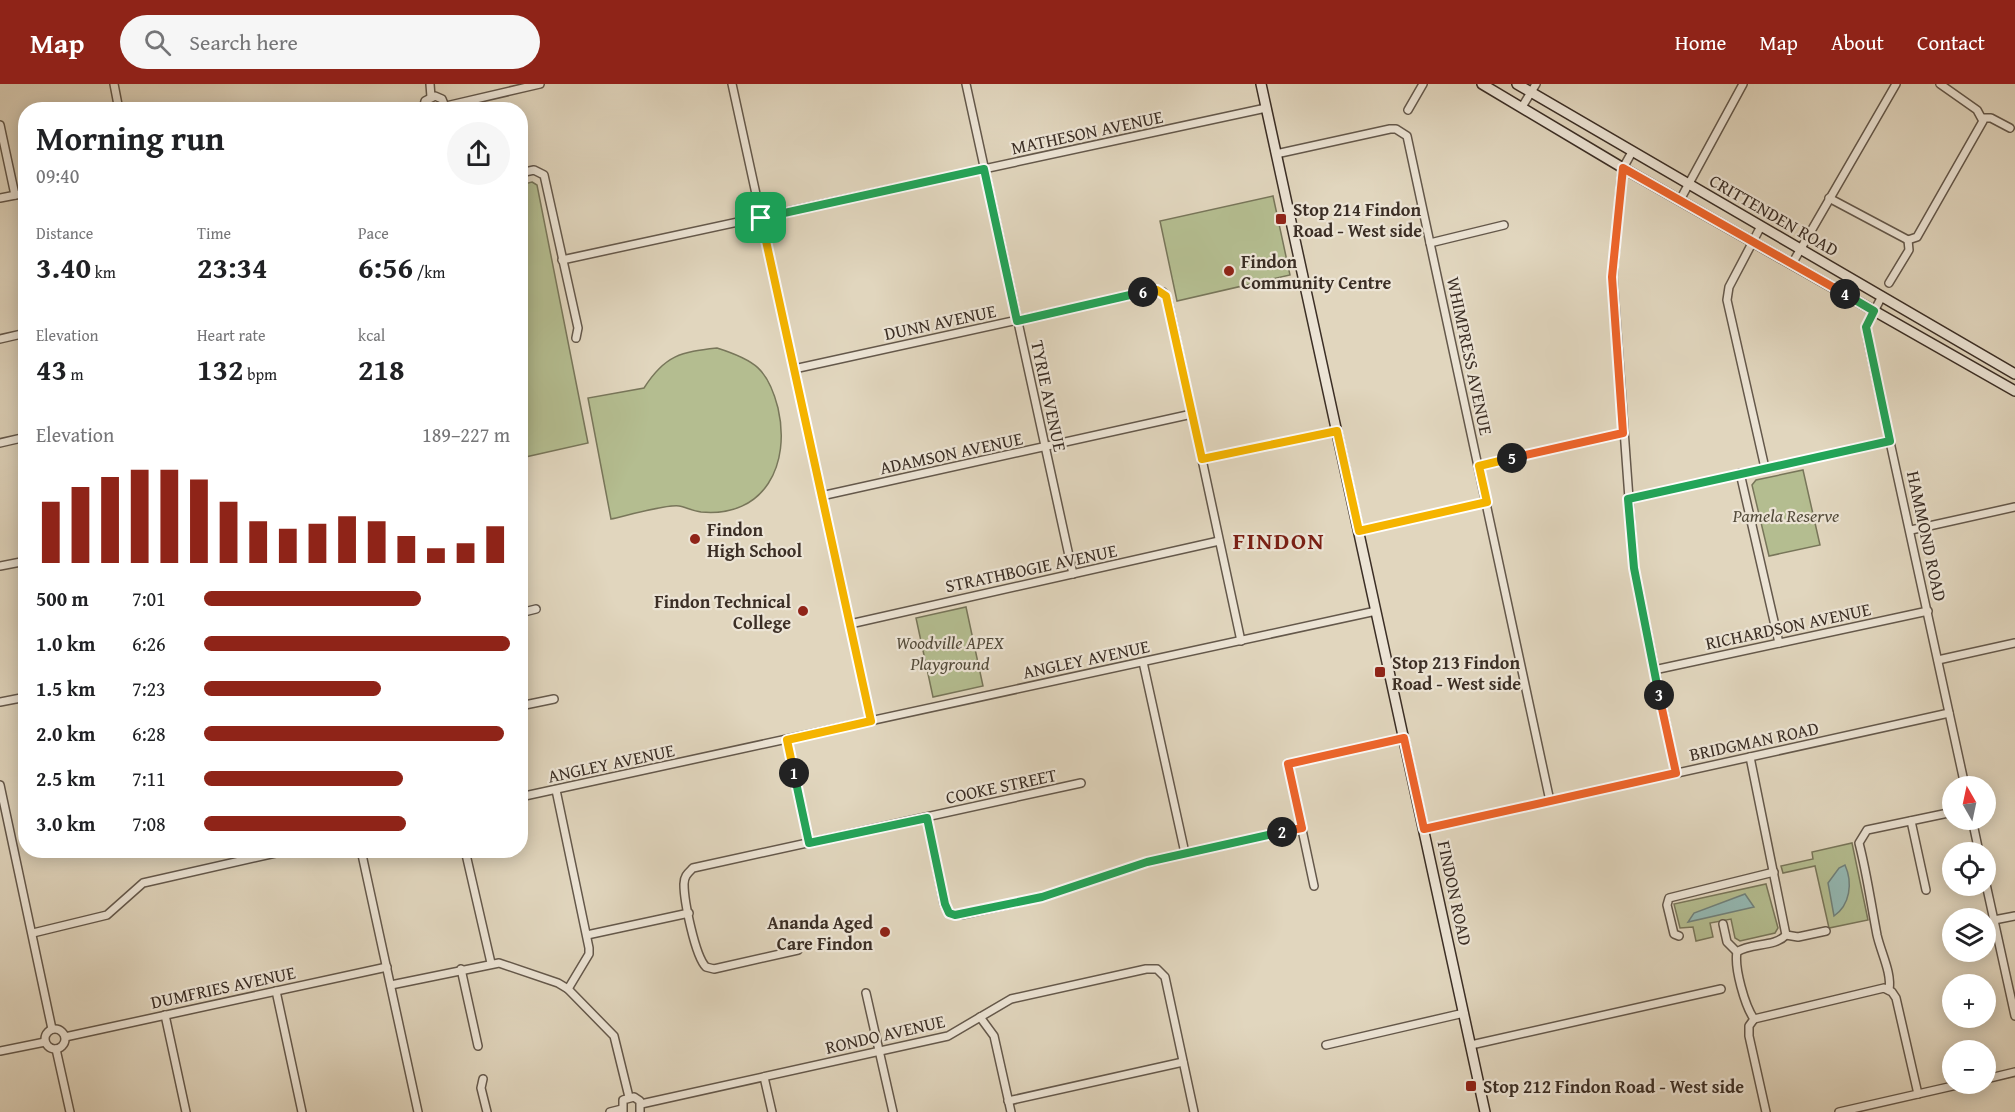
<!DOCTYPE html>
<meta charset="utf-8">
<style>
:root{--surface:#fff;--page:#f6f6f6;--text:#202124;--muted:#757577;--accent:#8f2418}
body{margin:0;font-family:"Gentium Book Plus",serif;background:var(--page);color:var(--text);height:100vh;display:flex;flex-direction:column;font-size:22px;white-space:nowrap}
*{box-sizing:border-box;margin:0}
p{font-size:20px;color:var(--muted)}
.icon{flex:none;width:33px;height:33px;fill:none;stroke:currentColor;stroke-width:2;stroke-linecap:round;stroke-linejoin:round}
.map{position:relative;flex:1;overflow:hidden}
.details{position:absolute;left:18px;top:18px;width:510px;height:756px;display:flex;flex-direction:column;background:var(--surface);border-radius:24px;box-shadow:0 3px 15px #0003}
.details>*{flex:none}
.needle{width:39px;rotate:351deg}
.tools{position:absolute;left:1942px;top:692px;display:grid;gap:12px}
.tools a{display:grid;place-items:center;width:54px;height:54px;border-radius:50%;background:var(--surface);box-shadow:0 3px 15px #0003;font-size:30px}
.pin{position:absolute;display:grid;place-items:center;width:51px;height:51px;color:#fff;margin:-26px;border-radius:12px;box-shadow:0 3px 9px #0006}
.km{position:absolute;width:30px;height:30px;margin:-15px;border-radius:50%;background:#222;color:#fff;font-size:16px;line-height:30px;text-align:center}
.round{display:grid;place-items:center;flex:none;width:63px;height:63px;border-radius:32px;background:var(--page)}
.overview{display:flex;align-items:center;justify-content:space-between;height:102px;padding:0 18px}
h1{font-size:33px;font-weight:700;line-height:45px}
.metrics{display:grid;grid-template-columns:repeat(3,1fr);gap:9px;height:102px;padding:6px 18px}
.metrics div{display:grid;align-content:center}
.metrics b{font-size:30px;font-weight:700}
.metrics small{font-size:16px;font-weight:400}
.metrics p{font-size:16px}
.chart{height:168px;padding:12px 18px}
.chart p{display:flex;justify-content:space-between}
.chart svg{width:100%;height:108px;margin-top:6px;stroke:var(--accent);stroke-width:6}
ul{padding:0 18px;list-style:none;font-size:20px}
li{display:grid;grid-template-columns:96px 72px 1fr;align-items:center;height:45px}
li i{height:15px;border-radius:8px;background:var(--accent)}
header{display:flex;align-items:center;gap:36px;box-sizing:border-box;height:84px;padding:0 30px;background:var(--accent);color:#fff}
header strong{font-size:28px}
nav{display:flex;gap:33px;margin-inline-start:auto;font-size:21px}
.search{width:420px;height:54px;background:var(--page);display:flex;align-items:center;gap:15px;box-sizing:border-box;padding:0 21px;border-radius:33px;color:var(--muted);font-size:22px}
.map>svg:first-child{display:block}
.green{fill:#b4bd90;stroke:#78765a;stroke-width:1.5}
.water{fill:#94b9b4;stroke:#70817b;stroke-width:1.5}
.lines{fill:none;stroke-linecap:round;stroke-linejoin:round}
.minor-casing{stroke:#64584b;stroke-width:10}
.secondary-casing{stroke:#3b2e25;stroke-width:12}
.minor{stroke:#ece4d5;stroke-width:7}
.secondary{stroke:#ece4d5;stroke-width:9}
.split-1-casing{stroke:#fff;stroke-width:12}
.split-2-casing{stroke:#fff;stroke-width:12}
.split-3-casing{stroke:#fff;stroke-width:12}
.split-4-casing{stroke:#fff;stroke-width:12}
.split-5-casing{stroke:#fff;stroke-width:12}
.split-6-casing{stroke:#fff;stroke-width:12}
.split-7-casing{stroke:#fff;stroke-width:12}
.split-1{stroke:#f5b400;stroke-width:8}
.split-2{stroke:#22a559;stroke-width:8}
.split-3{stroke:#f0652b;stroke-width:8}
.split-4{stroke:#22a559;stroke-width:8}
.split-5{stroke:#f0652b;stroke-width:8}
.split-6{stroke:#f5b400;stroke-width:8}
.split-7{stroke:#22a559;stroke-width:8}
.poi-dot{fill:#8f2418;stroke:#ece4d5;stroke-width:2}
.labels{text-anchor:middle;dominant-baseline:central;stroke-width:4.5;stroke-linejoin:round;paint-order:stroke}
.street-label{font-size:18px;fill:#3b2e25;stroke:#ece4d5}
.poi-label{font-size:18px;font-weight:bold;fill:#3b2e25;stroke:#ece4d5;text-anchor:start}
.park-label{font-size:18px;font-style:italic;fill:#534b3a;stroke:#ece4d5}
.district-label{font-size:24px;font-weight:bold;letter-spacing:1.5px;fill:#7a1f14;stroke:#ece4d5}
</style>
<header>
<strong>Map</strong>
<div class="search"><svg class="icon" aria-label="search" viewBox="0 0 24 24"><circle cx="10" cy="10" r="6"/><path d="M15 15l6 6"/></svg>Search here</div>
<nav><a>Home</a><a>Map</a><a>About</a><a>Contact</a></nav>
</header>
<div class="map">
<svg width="2015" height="1028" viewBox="0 0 2015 1028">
<rect width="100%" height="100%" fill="#e1d6be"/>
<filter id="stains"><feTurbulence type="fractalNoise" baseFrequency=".00333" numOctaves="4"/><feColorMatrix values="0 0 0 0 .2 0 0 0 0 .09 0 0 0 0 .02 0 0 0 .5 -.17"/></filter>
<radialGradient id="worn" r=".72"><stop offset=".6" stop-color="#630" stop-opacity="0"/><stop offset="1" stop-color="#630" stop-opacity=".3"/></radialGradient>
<g class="green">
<path d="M532,98L537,101L588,359L521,374L520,101Z"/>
<path d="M1273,112L1290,191L1177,217L1160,137Z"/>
<path d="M717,264C755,276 768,285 778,324C791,380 765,434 701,428C693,427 685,423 679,422C667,420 625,432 611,435L588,314L644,304C665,271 681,268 717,264Z"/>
<path d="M1803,386L1820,461L1769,472L1752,401L1756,396Z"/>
<path d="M966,523L983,602L933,613L916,534Z"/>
<path d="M1852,759L1868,836L1829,844L1815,782L1783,789L1781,782L1813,775L1812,768Z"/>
<path d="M1766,800L1778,844L1775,849L1740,857L1735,854L1731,835L1710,839L1713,853L1696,857L1693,843L1680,844L1674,820Z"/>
</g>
<g class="water">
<path d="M1845,781C1853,799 1850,821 1834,832L1828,799L1839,784Z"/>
<path d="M1745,810L1754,823L1688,838L1694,829Z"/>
</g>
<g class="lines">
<defs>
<g id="minor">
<path d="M114,0L119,26"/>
<path d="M430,0L431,13"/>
<path d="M732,0L871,637"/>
<path d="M966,0L1073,490"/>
<path d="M446,22L540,0"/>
<path d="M1522,23L1536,0"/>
<path d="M423,26L425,17L435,12L442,15L446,25"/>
<path d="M1408,26L1423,0"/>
<path d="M1983,34H1991L2010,44"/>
<path d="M0,41L15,111"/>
<path d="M1632,68L1623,84L1621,95L1613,193L1634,484L1676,689"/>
<path d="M1276,70L1390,45H1396L1407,52L1550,717"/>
<path d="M520,89L534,86L544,91L578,244L576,254"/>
<path d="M0,114L26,109"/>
<path d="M1829,114L1908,156L1917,153L1983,37L1977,26L1940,0"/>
<path d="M1680,116L1743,0"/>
<path d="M1760,144L1729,203L1727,216L1765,384"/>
<path d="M1430,159L1504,141"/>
<path d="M562,176L1266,24"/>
<path d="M1792,180L1896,0"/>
<path d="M1889,199L1909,166L1908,156"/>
<path d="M1882,212L1866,243L1868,257L1965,702"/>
<path d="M0,255L26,249"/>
<path d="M794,285L1150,207L1163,208L1168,217L1241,557"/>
<path d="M0,359L26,353"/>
<path d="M1202,375L1337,347"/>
<path d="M1479,382L1623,349"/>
<path d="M1740,389L1779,559"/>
<path d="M821,412L1192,330"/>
<path d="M1628,415L1890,357"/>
<path d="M1911,446L2015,423"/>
<path d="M1359,447L1487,418"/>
<path d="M0,482L26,477"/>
<path d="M520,529L536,525"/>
<path d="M850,540L1219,457"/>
<path d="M1938,576L2015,559"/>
<path d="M1143,578L1185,769"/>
<path d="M1654,586L1928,527"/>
<path d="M0,618L26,613"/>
<path d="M520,622L554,615"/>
<path d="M787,656L809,759"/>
<path d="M1750,673L1786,851C1774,864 1751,858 1737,868C1734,884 1745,922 1754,935"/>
<path d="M0,701L52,945"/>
<path d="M556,706L589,864V870L568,905"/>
<path d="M520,713L1376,527"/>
<path d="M927,733L944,820L949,829L961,831L1043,813L1147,778L1302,744"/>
<path d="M1972,735L1979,768"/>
<path d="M1911,737L1926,806"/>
<path d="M1424,745L1949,629"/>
<path d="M361,766L418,1028"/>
<path d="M465,766L491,879"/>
<path d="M1986,800L2015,932"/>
<path d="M1314,802L1288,680L1404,654"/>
<path d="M1994,836L2015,832"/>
<path d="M1723,840L1727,858L1737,868"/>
<path d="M33,849L107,831L143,799L289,766"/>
<path d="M587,851L689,829"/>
<path d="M1786,851L1798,853L1826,847"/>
<path d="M1679,852L1674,850L1667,821L1669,814L1774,788"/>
<path d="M798,866L714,885L706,883C695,872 684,817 684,800C684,792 688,789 693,784L1081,699"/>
<path d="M461,885L478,962"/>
<path d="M391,901L499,879L558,899L568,905L614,952L629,1013"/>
<path d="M1889,906C1892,889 1881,869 1877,851C1871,820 1867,790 1859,759L1867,746L1953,728"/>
<path d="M276,907L302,1028"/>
<path d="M866,909L893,1028"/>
<path d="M165,931L186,1028"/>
<path d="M980,933L994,952L1011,1028"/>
<path d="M1754,935L1884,904L1892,908L1896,914L1918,1010"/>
<path d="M1754,935L1749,942V952L1766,1028"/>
<circle cx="55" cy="955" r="10"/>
<path d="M65,953L387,883"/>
<path d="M1326,961L1464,929"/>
<path d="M1471,961L1721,905"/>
<path d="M56,965L70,1028"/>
<path d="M0,967L45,958"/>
<path d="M764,993L772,1028"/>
<path d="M483,995L481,1004L487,1028"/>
<path d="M1986,995L2015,988"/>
<path d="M1008,1017L1183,978"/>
<path d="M641,1020L948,952L1011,915L1146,885H1157L1165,893L1194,1028"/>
<path d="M610,1028L622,1025"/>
<path d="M623,1028V1016L634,1013L640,1017V1028"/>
<path d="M1839,1028L1966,999"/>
</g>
<g id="secondary">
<path d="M1261,0L1485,1028"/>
<path d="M1482,0L1623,84L2015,307"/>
<path d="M1517,0L2015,290"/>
</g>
</defs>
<use href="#minor" class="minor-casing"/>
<use href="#secondary" class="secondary-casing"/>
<use href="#minor" class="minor"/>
<use href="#secondary" class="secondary"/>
</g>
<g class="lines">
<defs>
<path id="split-1" d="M761,134L871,637L787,656L794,689"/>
<path id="split-2" d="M794,689L809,759L927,734L945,820L949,829L955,831L1042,813L1147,778L1282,748"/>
<path id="split-3" d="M1282,748L1302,744L1288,680L1404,654L1424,745L1676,689L1659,611"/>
<path id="split-4" d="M1659,611L1634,484L1628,415L1890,357L1866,243L1874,227L1845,210"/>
<path id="split-5" d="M1512,374L1623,349L1612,193L1623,84L1845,210"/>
<path id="split-6" d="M1143,208L1157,206L1166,212L1202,375L1337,347L1359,447L1487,418L1479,382L1512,374"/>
<path id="split-7" d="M761,134L984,85L1017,237L1143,208"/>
</defs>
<use href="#split-1" class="split-1-casing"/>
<use href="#split-2" class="split-2-casing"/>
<use href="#split-3" class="split-3-casing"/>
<use href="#split-4" class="split-4-casing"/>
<use href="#split-5" class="split-5-casing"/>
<use href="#split-6" class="split-6-casing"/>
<use href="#split-7" class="split-7-casing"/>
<use href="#split-1" class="split-1"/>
<use href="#split-2" class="split-2"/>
<use href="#split-3" class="split-3"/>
<use href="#split-4" class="split-4"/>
<use href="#split-5" class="split-5"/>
<use href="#split-6" class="split-6"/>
<use href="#split-7" class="split-7"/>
</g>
<g class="poi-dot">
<rect x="1275" y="129" width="12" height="12" rx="3"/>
<circle cx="1229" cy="187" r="6"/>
<circle cx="695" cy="455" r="6"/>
<circle cx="803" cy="527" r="6"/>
<rect x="1374" y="582" width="12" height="12" rx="3"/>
<circle cx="885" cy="848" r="6"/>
<rect x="1465" y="996" width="12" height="12" rx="3"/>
</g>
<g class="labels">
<g class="street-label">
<text transform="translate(1087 48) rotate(-12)">MATHESON AVENUE</text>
<text transform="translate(1774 131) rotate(30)">CRITTENDEN ROAD</text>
<text transform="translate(940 238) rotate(-12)">DUNN AVENUE</text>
<text transform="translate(1470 272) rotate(78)">WHIMPRESS AVENUE</text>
<text transform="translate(1049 312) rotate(78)">TYRIE AVENUE</text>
<text transform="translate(951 369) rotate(-12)">ADAMSON AVENUE</text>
<text transform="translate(1927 452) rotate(78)">HAMMOND ROAD</text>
<text transform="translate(1031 484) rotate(-12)">STRATHBOGIE AVENUE</text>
<text transform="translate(1788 542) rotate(-12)">RICHARDSON AVENUE</text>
<text transform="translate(1086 575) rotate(-12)">ANGLEY AVENUE</text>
<text transform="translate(1754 657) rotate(-12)">BRIDGMAN ROAD</text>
<text transform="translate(611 679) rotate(-12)">ANGLEY AVENUE</text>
<text transform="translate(1001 702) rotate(-12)">COOKE STREET</text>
<text transform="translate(1455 809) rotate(78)">FINDON ROAD</text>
<text transform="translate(223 903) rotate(-12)">DUMFRIES AVENUE</text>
<text transform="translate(885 950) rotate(-13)">RONDO AVENUE</text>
</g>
<g class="poi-label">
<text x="1293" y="125">Stop 214 Findon<tspan x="1293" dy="21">Road - West side</tspan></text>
<text x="1241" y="177">Findon<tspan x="1241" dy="21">Community Centre</tspan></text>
<text x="707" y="445">Findon<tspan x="707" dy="21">High School</tspan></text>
<text x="791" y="517" text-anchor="end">Findon Technical<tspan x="791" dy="21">College</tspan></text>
<text x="1392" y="578">Stop 213 Findon<tspan x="1392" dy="21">Road - West side</tspan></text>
<text x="873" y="838" text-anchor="end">Ananda Aged<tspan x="873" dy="21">Care Findon</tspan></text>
<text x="1483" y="1002">Stop 212 Findon Road - West side</text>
</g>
<g class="park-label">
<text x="1786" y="431">Pamela Reserve</text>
<text x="950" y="558">Woodville APEX<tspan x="950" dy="21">Playground</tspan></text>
</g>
<g class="district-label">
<text x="1279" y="456">FINDON</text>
</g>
</g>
<rect width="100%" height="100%" filter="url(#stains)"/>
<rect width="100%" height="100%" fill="url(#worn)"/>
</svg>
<div class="tools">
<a><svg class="needle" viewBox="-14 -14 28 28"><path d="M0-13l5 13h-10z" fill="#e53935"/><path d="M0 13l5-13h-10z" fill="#757577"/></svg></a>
<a><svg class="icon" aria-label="locate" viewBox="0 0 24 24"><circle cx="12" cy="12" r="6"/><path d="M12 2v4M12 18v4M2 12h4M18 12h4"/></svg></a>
<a><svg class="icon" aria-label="layers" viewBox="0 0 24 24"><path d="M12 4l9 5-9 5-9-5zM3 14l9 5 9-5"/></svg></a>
<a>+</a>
<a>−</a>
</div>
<div class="pin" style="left:761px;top:134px;background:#1e9e55"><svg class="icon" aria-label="arrive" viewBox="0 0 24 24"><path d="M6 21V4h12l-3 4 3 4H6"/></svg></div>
<b class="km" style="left:794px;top:689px">1</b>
<b class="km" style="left:1282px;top:748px">2</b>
<b class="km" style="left:1659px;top:611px">3</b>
<b class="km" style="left:1845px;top:210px">4</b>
<b class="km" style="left:1512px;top:374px">5</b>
<b class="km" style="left:1143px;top:208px">6</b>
<section class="details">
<div class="overview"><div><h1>Morning run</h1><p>09:40</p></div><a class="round"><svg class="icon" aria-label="share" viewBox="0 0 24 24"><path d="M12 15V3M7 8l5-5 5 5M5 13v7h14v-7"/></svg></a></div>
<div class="metrics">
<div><p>Distance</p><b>3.40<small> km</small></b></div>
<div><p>Time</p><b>23:34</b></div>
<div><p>Pace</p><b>6:56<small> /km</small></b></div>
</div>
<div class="metrics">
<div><p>Elevation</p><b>43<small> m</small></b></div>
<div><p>Heart rate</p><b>132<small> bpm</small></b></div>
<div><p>kcal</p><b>218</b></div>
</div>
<div class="chart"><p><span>Elevation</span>189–227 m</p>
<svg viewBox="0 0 160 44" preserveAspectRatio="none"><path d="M5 44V19M15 44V13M25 44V9M35 44V6M45 44V6M55 44V10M65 44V19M75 44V27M85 44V30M95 44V28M105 44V25M115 44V27M125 44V33M135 44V38M145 44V36M155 44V29"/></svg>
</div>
<ul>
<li><b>500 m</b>7:01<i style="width:71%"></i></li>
<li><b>1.0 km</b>6:26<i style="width:100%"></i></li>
<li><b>1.5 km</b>7:23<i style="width:58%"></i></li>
<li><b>2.0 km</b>6:28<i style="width:98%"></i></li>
<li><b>2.5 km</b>7:11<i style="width:65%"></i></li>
<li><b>3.0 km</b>7:08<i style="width:66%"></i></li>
</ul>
</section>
</div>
